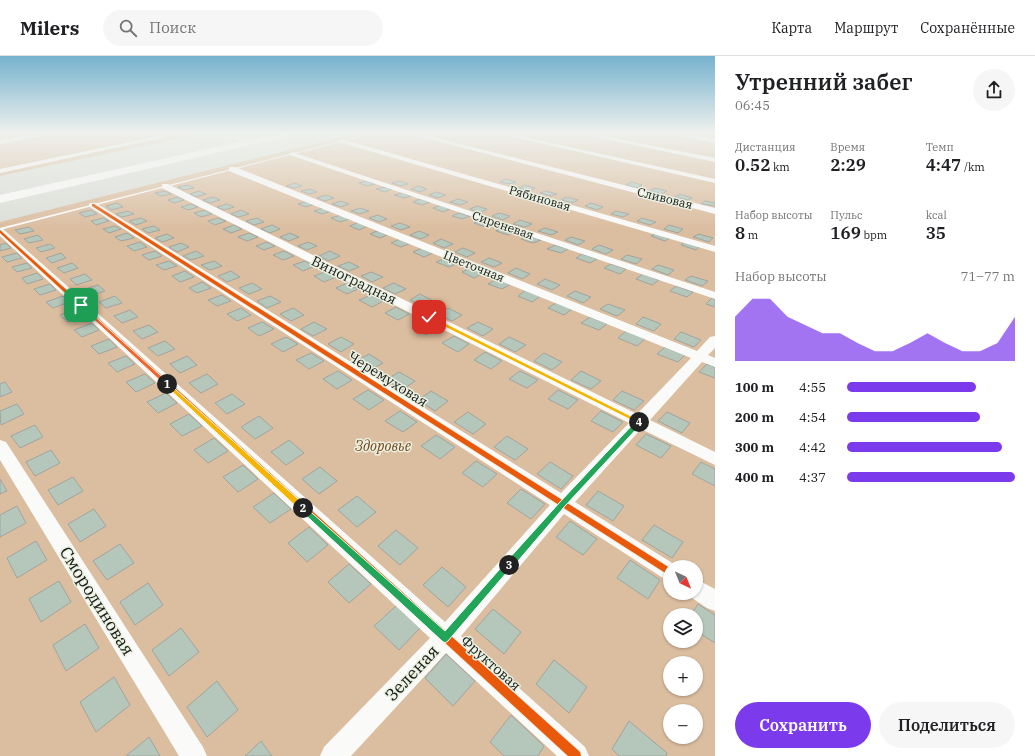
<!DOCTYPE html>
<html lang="ru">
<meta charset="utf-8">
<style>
:root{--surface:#fff;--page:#f6f6f6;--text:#202124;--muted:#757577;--line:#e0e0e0;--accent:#7c3aed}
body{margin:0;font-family:"IBM Plex Serif",serif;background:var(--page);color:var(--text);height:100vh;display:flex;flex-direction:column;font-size:15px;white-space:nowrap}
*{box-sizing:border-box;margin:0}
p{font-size:13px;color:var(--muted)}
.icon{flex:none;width:22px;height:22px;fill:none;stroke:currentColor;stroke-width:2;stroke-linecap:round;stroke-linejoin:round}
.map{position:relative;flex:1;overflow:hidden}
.sheet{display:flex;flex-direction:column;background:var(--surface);width:320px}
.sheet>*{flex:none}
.needle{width:26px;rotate:137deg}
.fabs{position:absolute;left:663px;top:504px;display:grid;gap:8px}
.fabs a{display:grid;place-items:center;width:40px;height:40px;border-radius:50%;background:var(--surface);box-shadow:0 1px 3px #0004;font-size:20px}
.pin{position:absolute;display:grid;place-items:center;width:34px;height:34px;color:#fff;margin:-17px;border-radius:8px;box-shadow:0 2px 6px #0006}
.km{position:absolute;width:20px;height:20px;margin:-10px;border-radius:50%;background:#222;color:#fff;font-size:11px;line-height:20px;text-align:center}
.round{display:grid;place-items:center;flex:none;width:42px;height:42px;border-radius:21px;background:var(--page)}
.overview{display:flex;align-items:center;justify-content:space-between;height:68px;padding:0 20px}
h1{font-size:22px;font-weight:600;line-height:30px}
.figures{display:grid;grid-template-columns:repeat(3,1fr);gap:6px;height:68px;padding:4px 20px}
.figures div{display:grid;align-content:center}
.figures b{font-size:17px;font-weight:600}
.figures small{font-size:11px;font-weight:400}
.figures p{font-size:11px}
.chart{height:112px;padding:8px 20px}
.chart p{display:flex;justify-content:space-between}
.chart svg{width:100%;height:72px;margin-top:4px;fill:var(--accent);opacity:.7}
.button{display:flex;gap:8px;margin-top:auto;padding:8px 20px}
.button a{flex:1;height:46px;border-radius:24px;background:var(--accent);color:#fff;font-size:16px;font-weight:600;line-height:46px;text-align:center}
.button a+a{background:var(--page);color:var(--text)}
ul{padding:0 20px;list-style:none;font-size:13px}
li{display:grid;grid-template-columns:64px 48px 1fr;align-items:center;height:30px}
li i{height:10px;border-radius:5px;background:var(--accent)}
header{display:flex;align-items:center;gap:24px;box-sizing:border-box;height:56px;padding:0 20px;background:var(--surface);border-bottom:1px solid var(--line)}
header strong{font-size:19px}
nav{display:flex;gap:22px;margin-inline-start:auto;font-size:14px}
.search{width:280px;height:36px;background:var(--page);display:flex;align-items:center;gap:10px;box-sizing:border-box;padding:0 14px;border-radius:22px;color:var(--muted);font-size:15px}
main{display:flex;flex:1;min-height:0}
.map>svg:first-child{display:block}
.green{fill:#dbbd9f;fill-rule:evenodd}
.building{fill:#b5c7bb;stroke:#a0a49f}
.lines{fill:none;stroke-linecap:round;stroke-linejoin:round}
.service{fill:#fafaf9;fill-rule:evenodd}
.minor{fill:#fafaf9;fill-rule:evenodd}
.trunk{fill:#fafaf9;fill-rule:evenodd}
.cycleway-casing{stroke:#eaf0e2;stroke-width:2}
.cycleway{fill:#e8590c;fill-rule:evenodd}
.split-1{fill:#f0652b;stroke:#fff}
.split-2{fill:#f5b400;stroke:#fff}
.split-3{fill:#22a559;stroke:#fff}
.split-4{fill:#22a559;stroke:#fff}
.split-5{fill:#f5b400;stroke:#fff}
.labels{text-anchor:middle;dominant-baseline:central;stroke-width:3;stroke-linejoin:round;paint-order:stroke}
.far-street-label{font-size:12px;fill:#171914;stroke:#eaf0e2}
.street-label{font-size:14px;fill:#171914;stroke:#eaf0e2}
.park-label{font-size:14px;font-style:italic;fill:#75471a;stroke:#eaf0e2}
.near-street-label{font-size:17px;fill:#171914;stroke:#eaf0e2}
</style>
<header>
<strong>Milers</strong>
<div class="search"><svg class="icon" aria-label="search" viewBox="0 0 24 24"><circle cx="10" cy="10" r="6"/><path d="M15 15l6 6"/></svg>Поиск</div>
<nav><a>Карта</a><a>Маршрут</a><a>Сохранённые</a></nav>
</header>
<main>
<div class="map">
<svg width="715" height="700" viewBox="0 0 715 700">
<rect width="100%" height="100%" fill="#dcdfd8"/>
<g class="green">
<path d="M0,76H211L0,120Z"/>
<path d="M361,76H715V700H0V166ZM670,511H696V537H670ZM670,559H696V585H670ZM670,607H696V633H670ZM670,655H696V681H670Z"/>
</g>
<g class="building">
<path d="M506,123L516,126L510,128L500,126Z"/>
<path d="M367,125L375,128L367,130L359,127Z"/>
<path d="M400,125L408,128L401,130L392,127Z"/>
<path d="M631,126L642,129L637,132L626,129Z"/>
<path d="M295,127L302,130L294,132L286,130Z"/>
<path d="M188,129L194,132L184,134L178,131Z"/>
<path d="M525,129L535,132L529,135L519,132Z"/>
<path d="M418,130L427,133L420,136L411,133Z"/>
<path d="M384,131L392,133L385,136L376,133Z"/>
<path d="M655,132L667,135L662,138L650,135Z"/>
<path d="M310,133L317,136L309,138L301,135Z"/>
<path d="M165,135L171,138L161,140L155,137Z"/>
<path d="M199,135L206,138L196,141L190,138Z"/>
<path d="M546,135L557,138L551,140L540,137Z"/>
<path d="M436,136L446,139L438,142L429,139Z"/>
<path d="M402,137L411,140L404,142L394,139Z"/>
<path d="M680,138L692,142L688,144L675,141Z"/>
<path d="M325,139L334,142L325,145L317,142Z"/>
<path d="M178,141L184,144L174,147L168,144Z"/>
<path d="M213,141L220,144L210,147L203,144Z"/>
<path d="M567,141L578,144L573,147L561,144Z"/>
<path d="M420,143L430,146L422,149L413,146Z"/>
<path d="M458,143L468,146L460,149L450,146Z"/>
<path d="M307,145L315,148L306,151L298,148Z"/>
<path d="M341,145L349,148L341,151L332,148Z"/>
<path d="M705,145L715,147V150L701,148Z"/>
<path d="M117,147L123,151L111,154L106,150Z"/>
<path d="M591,147L603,151L597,154L585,150Z"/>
<path d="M191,148L198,151L188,154L181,151Z"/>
<path d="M227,148L234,151L224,154L217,151Z"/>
<path d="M440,149L450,153L443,156L433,152Z"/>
<path d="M477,150L487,153L480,157L470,153Z"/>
<path d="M323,152L331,155L322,158L314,155Z"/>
<path d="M360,152L369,155L360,158L351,155Z"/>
<path d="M91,154L97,158L85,161L79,157Z"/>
<path d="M205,154L212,158L201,161L194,157Z"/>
<path d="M241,154L249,158L238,161L231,158Z"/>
<path d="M128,155L134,158L122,161L116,158Z"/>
<path d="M616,155L629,158L623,161L611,158Z"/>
<path d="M459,157L470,160L462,163L452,160Z"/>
<path d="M499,157L510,160L503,164L492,160Z"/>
<path d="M341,159L350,163L340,166L331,162Z"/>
<path d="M378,159L387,163L379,166L369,162Z"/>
<path d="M103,162L109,165L96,169L91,165Z"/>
<path d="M141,162L147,165L136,169L129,165Z"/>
<path d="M218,162L226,165L215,169L208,165Z"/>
<path d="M257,162L264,166L254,169L246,165Z"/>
<path d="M642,162L656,166L650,169L637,165Z"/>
<path d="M481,164L493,167L485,171L474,167Z"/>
<path d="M520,164L532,168L525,171L513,168Z"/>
<path d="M359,166L368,170L359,174L350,170Z"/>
<path d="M400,167L410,171L401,174L391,170Z"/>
<path d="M234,169L242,173L231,177L223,173Z"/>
<path d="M272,169L280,173L270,177L261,173Z"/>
<path d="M669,169L683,173L678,177L664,173Z"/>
<path d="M115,170L121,173L109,177L103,173Z"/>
<path d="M154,170L160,174L148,177L142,173Z"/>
<path d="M29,171L34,175L20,178L15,174Z"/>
<path d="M503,171L515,175L508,179L496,175Z"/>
<path d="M545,172L558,176L551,179L538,175Z"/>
<path d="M379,174L389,178L380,182L370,178Z"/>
<path d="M419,175L429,179L421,183L410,179Z"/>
<path d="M127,177L134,182L121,185L115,181Z"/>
<path d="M249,177L258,181L247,185L238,181Z"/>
<path d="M290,177L299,181L289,185L280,181Z"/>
<path d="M657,177L671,181L665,185L651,180Z"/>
<path d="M167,178L174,182L162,186L155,182Z"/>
<path d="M699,178L713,182L709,186L693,181Z"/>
<path d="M38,179L43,184L29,187L24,183Z"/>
<path d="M528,179L541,184L533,187L521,183Z"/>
<path d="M571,181L585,185L578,189L565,184Z"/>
<path d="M400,183L411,187L401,191L391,187Z"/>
<path d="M441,183L453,188L444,192L433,187Z"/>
<path d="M686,185L701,189L696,194L681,189Z"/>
<path d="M140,186L147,191L134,195L127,190Z"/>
<path d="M267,186L275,190L264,194L256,190Z"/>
<path d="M308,186L317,190L307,194L298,190Z"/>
<path d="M6,187L11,192L0,195V189Z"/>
<path d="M181,187L189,191L177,196L169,191Z"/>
<path d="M50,188L55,192L41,196L36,192Z"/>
<path d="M555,189L568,193L561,197L547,193Z"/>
<path d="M599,189L613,194L606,198L592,193Z"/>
<path d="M422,192L433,197L424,201L413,196Z"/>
<path d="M463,192L475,197L467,201L455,196Z"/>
<path d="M155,195L162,200L149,204L142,199Z"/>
<path d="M196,195L204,200L191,204L183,200Z"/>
<path d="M284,195L294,200L283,204L273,199Z"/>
<path d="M330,195L340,200L329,205L319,200Z"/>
<path d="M17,197L22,202L7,206L2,201Z"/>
<path d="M61,197L66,202L52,207L46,202Z"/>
<path d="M582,198L597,203L590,207L576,202Z"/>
<path d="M627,199L642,203L636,208L621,203Z"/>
<path d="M446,202L458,207L449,211L436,206Z"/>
<path d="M489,202L502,207L494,211L481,206Z"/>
<path d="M169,205L177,210L164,214L156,209Z"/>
<path d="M214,205L222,210L210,214L201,209Z"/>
<path d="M305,205L315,210L303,215L293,209Z"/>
<path d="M349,206L359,211L349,215L338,210Z"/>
<path d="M27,207L32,212L17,216L12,211Z"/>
<path d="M72,207L78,212L64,217L57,212Z"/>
<path d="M611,208L626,213L620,218L604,212Z"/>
<path d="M658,209L674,214L668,219L652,213Z"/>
<path d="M471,212L483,217L474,222L462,216Z"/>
<path d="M516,212L530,218L522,223L508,217Z"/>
<path d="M185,215L194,221L180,226L172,220Z"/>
<path d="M231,215L240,221L227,226L218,220Z"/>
<path d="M325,216L336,221L324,226L314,220Z"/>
<path d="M371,216L383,221L372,226L361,220Z"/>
<path d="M37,217L43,223L27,228L22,222Z"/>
<path d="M85,218L92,224L76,229L70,223Z"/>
<path d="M643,218L659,224L652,229L636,223Z"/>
<path d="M691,220L708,225L702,230L685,224Z"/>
<path d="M497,223L511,228L502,233L488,228Z"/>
<path d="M545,223L560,229L552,234L537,228Z"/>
<path d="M202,226L211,232L197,237L189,232Z"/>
<path d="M252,227L262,233L249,238L239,232Z"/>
<path d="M347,227L358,233L347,238L336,232Z"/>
<path d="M394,227L406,233L395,238L383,232Z"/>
<path d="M50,228L56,234L40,239L34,233Z"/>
<path d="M98,229L105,235L89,240L82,234Z"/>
<path d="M676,230L693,236L687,241L670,235Z"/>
<path d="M526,234L541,240L532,246L518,240Z"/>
<path d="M575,235L591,241L583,247L567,240Z"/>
<path d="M420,238L433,245L423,250L410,244Z"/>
<path d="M222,239L231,245L217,250L208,244Z"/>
<path d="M371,239L383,245L372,251L359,244Z"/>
<path d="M63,240L69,246L53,252L46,246Z"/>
<path d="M115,240L122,247L106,252L99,246Z"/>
<path d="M270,240L281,246L267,252L257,245Z"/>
<path d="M712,242L715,243V251L706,248Z"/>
<path d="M556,247L572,253L564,259L548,252Z"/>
<path d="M608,248L625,254L617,260L600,253Z"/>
<path d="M396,251L409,258L398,264L385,257Z"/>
<path d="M241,252L251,259L237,265L227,258Z"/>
<path d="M293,252L304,259L291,265L280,258Z"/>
<path d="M448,252L462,259L452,265L437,258Z"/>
<path d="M77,253L84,260L67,266L60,259Z"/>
<path d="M130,254L138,261L122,267L114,260Z"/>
<path d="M590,261L607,268L599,274L581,267Z"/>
<path d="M643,261L661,268L654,275L636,268Z"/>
<path d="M423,265L438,273L426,279L412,272Z"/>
<path d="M262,266L274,273L259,280L248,272Z"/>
<path d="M314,266L327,273L313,280L301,273Z"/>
<path d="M478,266L493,273L483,280L467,272Z"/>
<path d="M92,267L99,274L82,281L74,274Z"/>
<path d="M149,269L158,276L142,283L133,275Z"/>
<path d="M626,275L645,283L637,290L618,282Z"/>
<path d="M681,276L701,284L694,291L674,283Z"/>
<path d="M454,280L469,288L458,296L442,287Z"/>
<path d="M286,281L298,288L283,296L271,288Z"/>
<path d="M341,281L354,288L341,296L328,288Z"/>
<path d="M509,281L526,289L515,296L499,288Z"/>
<path d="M109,283L117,291L99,298L91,290Z"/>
<path d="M165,285L175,293L158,300L148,292Z"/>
<path d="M665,291L685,299L678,306L657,298Z"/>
<path d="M485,296L502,305L491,313L474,304Z"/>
<path d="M311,297L324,305L309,313L296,304Z"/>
<path d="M544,297L562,306L552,314L534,305Z"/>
<path d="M369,298L383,307L370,314L355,306Z"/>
<path d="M126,300L135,308L117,316L108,307Z"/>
<path d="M187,300L197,309L180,317L170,308Z"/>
<path d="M707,308L715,311V322L699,316Z"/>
<path d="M338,315L352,324L337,333L323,323Z"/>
<path d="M520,315L538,324L527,332L509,323Z"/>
<path d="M581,315L601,325L591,333L571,324Z"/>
<path d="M399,316L415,325L402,334L386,324Z"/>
<path d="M145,318L155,327L136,336L126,326Z"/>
<path d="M207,318L218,328L201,337L189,327Z"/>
<path d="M5,326L12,336L0,341V328Z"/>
<path d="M368,334L384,344L369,354L353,343Z"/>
<path d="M558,334L578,344L568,353L548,343Z"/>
<path d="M431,335L448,345L435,355L418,344Z"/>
<path d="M622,335L644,345L634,354L613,344Z"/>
<path d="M166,337L177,347L158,357L147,346Z"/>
<path d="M232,338L245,348L227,358L215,347Z"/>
<path d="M17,348L24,358L1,369L0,355Z"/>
<path d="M400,355L417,366L403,376L385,365Z"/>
<path d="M601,355L623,366L613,376L591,365Z"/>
<path d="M468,356L486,368L473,378L454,366Z"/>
<path d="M667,356L690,367L682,377L658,365Z"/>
<path d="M189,358L202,370L182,380L170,368Z"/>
<path d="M259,360L273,372L255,383L241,371Z"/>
<path d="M35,369L43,381L20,392L11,380Z"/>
<path d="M646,378L671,390L661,402L636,389Z"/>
<path d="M436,379L455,391L440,403L421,390Z"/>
<path d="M507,380L528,393L515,404L494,391Z"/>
<path d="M214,382L228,395L208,407L194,394Z"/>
<path d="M289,384L304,397L286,409L271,396Z"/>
<path d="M51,394L60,407L35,420L26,406Z"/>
<path d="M476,405L497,418L483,431L462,417Z"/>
<path d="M550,406L573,420L561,433L537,418Z"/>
<path d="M701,406L715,413V430L692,418Z"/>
<path d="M243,409L258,423L238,436L223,421Z"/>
<path d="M320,411L337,425L319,438L302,423Z"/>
<path d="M73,421L83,435L58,449L48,434Z"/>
<path d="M0,423L7,435L0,438Z"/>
<path d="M521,433L545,448L531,463L507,447Z"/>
<path d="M598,435L624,450L613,465L586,449Z"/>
<path d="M274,437L291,453L270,467L253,451Z"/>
<path d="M357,440L376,456L357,471L338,454Z"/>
<path d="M17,450L26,467L0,481V459Z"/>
<path d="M94,453L106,470L80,486L68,468Z"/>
<path d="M570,465L597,483L583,499L556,481Z"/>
<path d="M654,469L683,486L672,502L642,484Z"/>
<path d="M309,471L328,489L307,506L288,487Z"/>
<path d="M396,474L418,492L400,509L378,490Z"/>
<path d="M36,485L47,504L17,522L7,502Z"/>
<path d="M120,488L134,507L107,524L93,505Z"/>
<path d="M630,504L660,524L648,543L617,522Z"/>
<path d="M349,508L371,528L349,547L328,526Z"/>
<path d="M442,511L466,531L448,551L423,529Z"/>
<path d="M59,525L71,546L41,566L29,543Z"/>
<path d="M148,527L163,549L135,569L120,546Z"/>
<path d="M698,548L715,559V587L696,575V559H691Z"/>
<path d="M396,550L420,572L399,594L374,570Z"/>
<path d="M493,553L521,576L504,598L475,573Z"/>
<path d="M85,568L99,592L66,615L53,589Z"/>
<path d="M181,572L199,596L169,620L152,594Z"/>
<path d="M446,598L475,625L453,650L425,622Z"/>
<path d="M554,604L587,631L569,657L536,628Z"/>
<path d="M114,621L130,649L96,676L80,646Z"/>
<path d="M217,625L238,654L207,681L187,651Z"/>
<path d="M511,659L544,690L538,700H504L490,686Z"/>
<path d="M629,665L667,697L666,700H619L612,693Z"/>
<path d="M149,681L160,700H126Z"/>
<path d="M261,685L272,700H245Z"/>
</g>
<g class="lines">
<g class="service">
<path d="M217,76L232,77L246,87L244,88L230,79Z"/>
<path d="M376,76H379L0,174V172Z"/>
</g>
<g class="minor">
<path d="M51,76H62L0,88V84Z"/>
<path d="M178,76H188L0,117V113Z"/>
<path d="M403,76H412L715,152V158Z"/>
<path d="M492,76H501L715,123V127Z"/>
<path d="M572,76H582L715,102V106Z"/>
<path d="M661,76H672L715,83V87Z"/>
<path d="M341,83L715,190V196L339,86L338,85Z"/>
<path d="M292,96L715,236V243L290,99V97Z"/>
<path d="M229,111H235L697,295L710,281L715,280V292L708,299L715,302V311L702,306L650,364L715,396V409L641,373L575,446L677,510L678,511H670V525L663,522L564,458L461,580L585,691L589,700H557L446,597L351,700H320L324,691L430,582L0,180V172L3,173L445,566L550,449L90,151L89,149L90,147H96L561,437L629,367L162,132V128H168L637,358L691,302L229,115Z"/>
<path d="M0,384L6,386L203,691L207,700H179L0,404Z"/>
<path d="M696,523L715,533V555L707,552L689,540L687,537H696Z"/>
</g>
<path class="trunk" d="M284,76H298L294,79L0,147V139Z"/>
<defs>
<g id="cycleway">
<path d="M92,148H94L670,512V520L92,150Z"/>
<path d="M0,174L580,696L581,700H568L0,177Z"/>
</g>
</defs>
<use href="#cycleway" class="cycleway-casing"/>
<use href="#cycleway" class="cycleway"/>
</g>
<linearGradient id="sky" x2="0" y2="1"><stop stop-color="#76b2cf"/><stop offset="0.44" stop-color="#eff1ed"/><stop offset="1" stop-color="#eff1ed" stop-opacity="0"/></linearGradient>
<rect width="715" height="174" fill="url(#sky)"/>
<path class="split-1" d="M81,248L169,327V329H165L79,250L78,249Z"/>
<path class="split-2" d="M167,326L306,450V454H300L165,329L164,328Z"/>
<path class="split-3" d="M303,449L445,575L506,506H512L513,509L448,585L445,587L442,585L300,454L299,452Z"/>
<path class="split-4" d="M639,363L642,364V367L565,450L512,512H506L504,509L506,506L560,446L637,364Z"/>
<path class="split-5" d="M427,260H431L643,366L639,368L427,262Z"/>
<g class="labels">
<g class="far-street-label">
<text transform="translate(540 142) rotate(16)">Рябиновая</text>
<text transform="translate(665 142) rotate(14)">Сливовая</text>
<text transform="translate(503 169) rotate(19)">Сиреневая</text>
<text transform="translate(474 210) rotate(22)">Цветочная</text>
</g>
<g class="street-label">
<text transform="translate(354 224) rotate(26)">Виноградная</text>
<text transform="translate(388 323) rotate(32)">Черемуховая</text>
<text transform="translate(491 607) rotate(42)">Фруктовая</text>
</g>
<g class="park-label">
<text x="383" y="390">Здоровье</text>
</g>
<g class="near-street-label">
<text transform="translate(97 545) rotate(58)">Смородиновая</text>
<text transform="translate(412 617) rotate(-47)">Зеленая</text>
</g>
</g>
</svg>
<div class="fabs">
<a><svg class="needle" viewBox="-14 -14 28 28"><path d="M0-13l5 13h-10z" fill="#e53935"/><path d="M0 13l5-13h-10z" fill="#757577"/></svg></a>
<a><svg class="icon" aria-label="layers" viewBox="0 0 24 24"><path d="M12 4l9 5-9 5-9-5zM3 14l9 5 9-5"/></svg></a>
<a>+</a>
<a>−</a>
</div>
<div class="pin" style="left:81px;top:249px;background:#1e9e55"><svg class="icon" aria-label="arrive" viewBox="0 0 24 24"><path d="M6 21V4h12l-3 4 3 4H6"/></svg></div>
<div class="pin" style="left:429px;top:261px;background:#d93025"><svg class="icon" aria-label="check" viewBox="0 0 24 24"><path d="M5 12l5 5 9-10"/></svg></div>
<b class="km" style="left:167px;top:328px">1</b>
<b class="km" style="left:303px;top:452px">2</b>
<b class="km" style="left:509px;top:509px">3</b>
<b class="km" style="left:639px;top:366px">4</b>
</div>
<section class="sheet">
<div class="overview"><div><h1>Утренний забег</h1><p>06:45</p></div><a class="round"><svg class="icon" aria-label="share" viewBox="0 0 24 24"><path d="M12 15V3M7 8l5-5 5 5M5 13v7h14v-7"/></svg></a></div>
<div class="figures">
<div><p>Дистанция</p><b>0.52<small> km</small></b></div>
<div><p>Время</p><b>2:29</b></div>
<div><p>Темп</p><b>4:47<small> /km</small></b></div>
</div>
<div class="figures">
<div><p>Набор высоты</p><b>8<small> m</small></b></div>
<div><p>Пульс</p><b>169<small> bpm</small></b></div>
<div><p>kcal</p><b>35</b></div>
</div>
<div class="chart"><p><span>Набор высоты</span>71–77 m</p>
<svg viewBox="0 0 160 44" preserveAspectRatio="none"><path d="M0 44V17L10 6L20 6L30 17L40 22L50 27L60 27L70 33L80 38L90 38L100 33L110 27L120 33L130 38L140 38L150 33L160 17V44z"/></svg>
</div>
<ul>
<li><b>100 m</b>4:55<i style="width:77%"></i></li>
<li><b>200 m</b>4:54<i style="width:79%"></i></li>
<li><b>300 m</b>4:42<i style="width:92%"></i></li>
<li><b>400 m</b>4:37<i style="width:100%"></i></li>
</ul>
<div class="button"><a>Сохранить</a><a>Поделиться</a></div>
</section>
</main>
